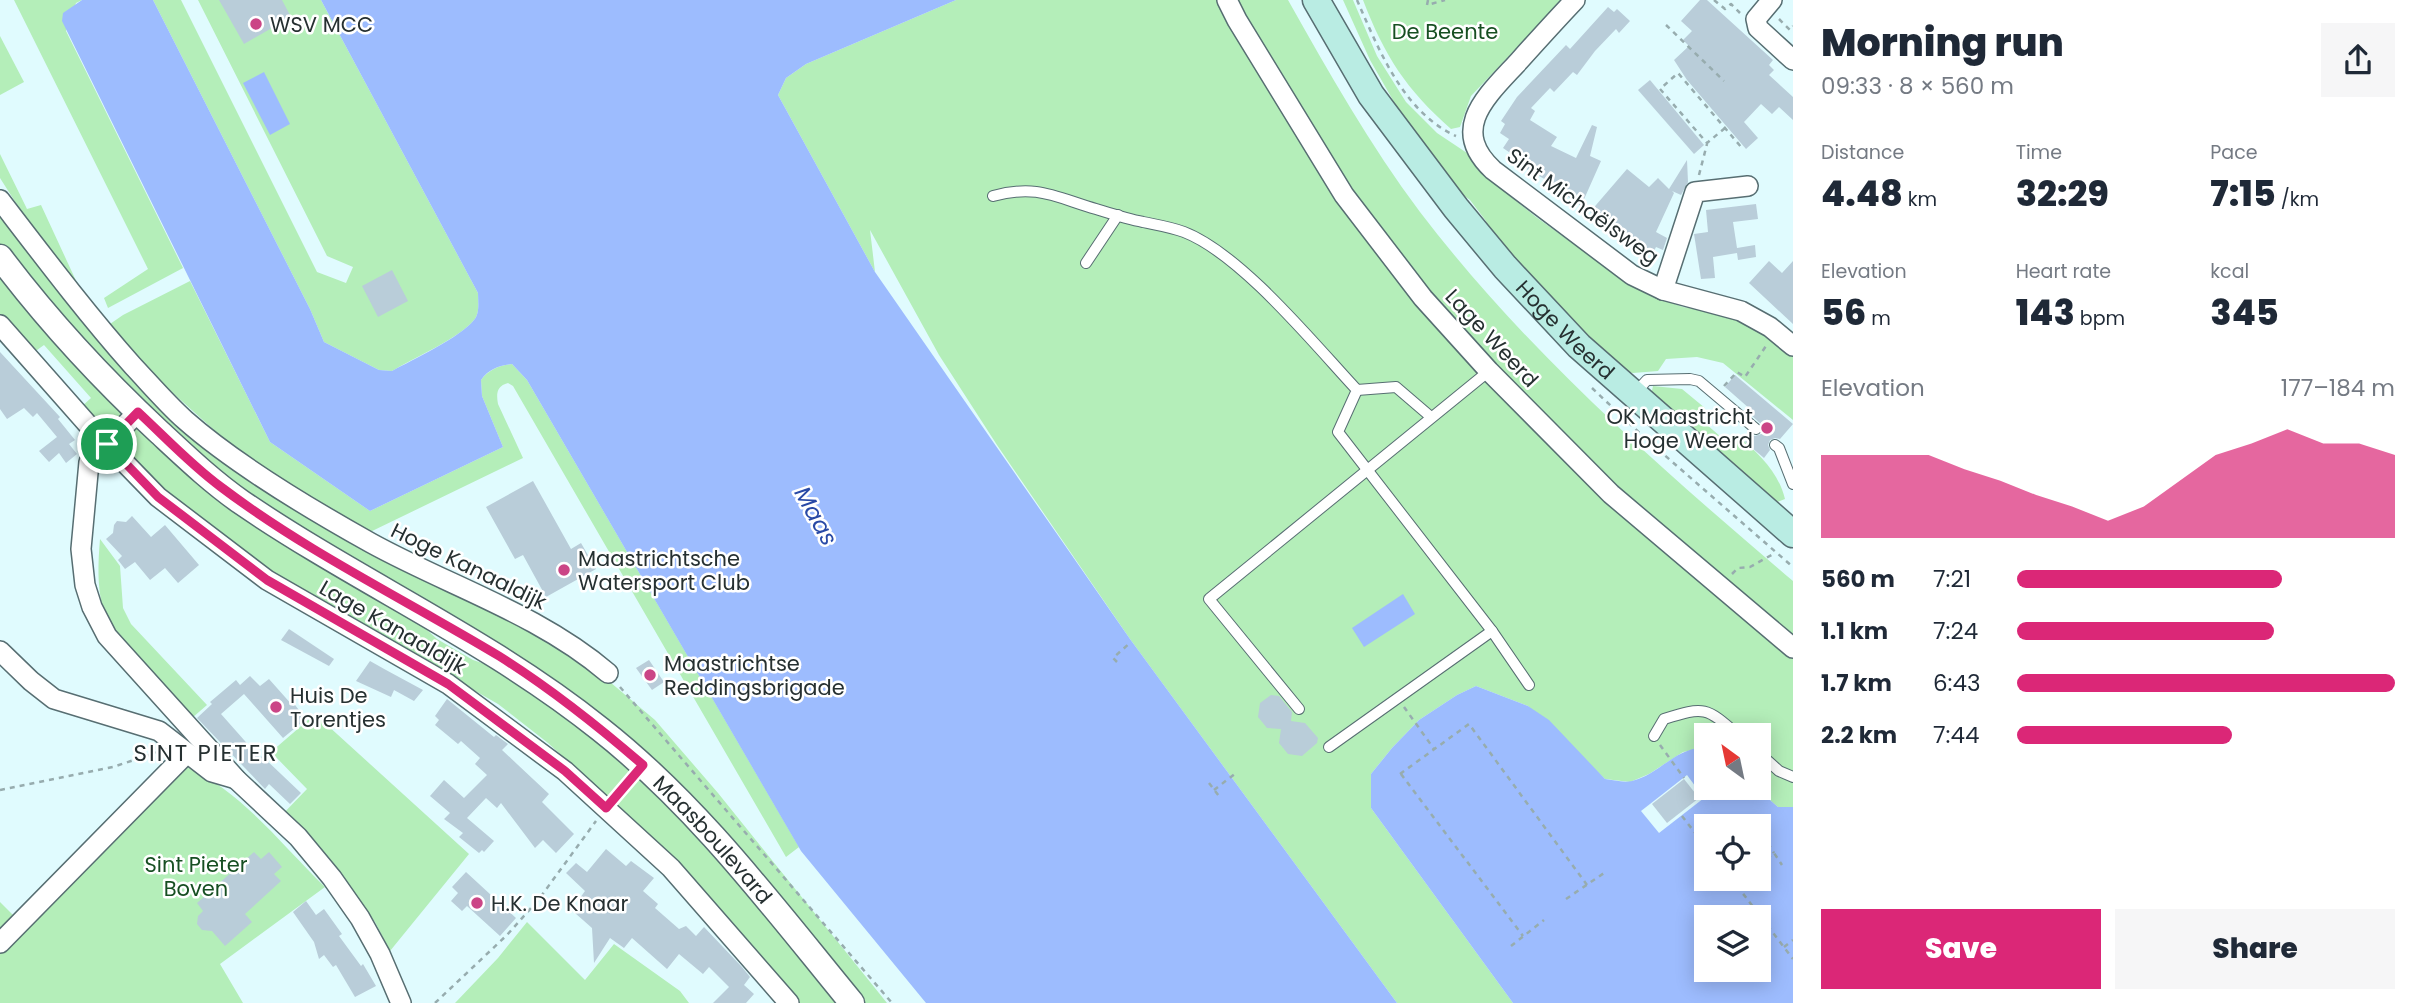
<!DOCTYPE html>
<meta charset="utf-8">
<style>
:root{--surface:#fff;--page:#f6f6f7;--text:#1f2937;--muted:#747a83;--accent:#db2777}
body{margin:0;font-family:Poppins,sans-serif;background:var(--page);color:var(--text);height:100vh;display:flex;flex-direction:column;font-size:26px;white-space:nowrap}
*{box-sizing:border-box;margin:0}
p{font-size:23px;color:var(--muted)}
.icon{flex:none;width:38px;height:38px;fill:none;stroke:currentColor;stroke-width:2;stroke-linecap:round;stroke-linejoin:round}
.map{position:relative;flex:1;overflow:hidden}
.side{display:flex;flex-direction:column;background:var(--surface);width:630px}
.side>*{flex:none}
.needle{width:46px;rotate:327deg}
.tools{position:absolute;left:1694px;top:723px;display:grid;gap:14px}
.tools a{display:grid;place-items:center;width:77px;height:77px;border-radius:0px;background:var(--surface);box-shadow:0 4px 18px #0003;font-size:35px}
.pin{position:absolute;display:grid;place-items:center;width:60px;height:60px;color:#fff;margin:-30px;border:4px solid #fff;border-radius:50%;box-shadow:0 2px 7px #0007}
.round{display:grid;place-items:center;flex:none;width:74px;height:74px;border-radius:0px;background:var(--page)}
.headline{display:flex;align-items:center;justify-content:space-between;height:119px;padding:0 28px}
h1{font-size:38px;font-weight:800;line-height:52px}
.metrics{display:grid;grid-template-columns:repeat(3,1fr);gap:10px;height:119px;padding:7px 28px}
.metrics div{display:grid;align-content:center}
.metrics b{font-size:35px;font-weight:800}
.metrics small{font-size:19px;font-weight:400}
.metrics p{font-size:19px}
.chart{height:196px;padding:14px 28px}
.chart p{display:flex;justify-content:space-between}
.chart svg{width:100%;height:126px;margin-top:7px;fill:var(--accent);opacity:.7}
.button{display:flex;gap:14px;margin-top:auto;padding:14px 28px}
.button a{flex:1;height:80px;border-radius:0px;background:var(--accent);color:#fff;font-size:28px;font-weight:800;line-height:80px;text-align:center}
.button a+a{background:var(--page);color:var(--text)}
ul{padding:0 28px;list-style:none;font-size:23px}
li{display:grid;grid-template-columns:112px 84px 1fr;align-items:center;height:52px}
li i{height:18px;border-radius:9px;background:var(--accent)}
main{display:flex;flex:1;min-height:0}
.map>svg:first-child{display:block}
.green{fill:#b4eeb9}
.water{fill:#9dbcfe;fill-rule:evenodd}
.pier{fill:#e0fbfe}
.building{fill:#b9cdd9}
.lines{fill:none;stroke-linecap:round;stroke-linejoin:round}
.service-casing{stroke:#576e72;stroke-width:12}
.minor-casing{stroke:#576e72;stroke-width:22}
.tertiary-casing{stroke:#576e72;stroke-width:27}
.secondary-casing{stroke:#576e72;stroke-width:29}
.path{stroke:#97acae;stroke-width:2.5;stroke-dasharray:5 5;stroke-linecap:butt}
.service{stroke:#fff;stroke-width:10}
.minor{stroke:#fff;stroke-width:19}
.tertiary{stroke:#fff;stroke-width:24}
.secondary{stroke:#b9ece3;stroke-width:26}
.route-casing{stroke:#fff;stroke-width:14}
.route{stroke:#db2777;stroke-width:9}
.poi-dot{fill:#cb4586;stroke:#fff;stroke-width:2.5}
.labels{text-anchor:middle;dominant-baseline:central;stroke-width:5;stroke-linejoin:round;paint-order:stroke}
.poi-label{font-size:21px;fill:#263031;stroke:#fff;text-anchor:start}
.park-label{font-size:21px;fill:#174f22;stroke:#fff}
.street-label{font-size:21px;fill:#263031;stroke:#fff}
.water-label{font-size:23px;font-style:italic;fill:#2849a6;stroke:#fff}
.neighbourhood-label{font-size:23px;letter-spacing:2px;fill:#263031;stroke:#fff}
</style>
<main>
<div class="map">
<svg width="1793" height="1003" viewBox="0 0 1793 1003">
<rect width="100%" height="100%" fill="#e0fbfe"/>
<g class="green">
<path d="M14,0H82L76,3L66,31L183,268L108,308L104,298L148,269Z"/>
<path d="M153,0H181L317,272L346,283L353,267L327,256L198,0H321L478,293C478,302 480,313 474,320C461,337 412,359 392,371L379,370L324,342L310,309Z"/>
<path d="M956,0H1288C1329,73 1370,145 1420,212C1527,352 1659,467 1793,581V807H1778L1756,788H1759V735H1706V751L1702,748L1683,752L1649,774L1630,782L1605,779L1528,706L1476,686L1457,695L1419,720L1392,748L1371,774V808L1513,1003H1397L1130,639L997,445L939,355L870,230L875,272L778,95L786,78L806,64Z"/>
<path d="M1343,0H1353L1377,56L1406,102L1437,133L1467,153L1478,170L1536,217L1621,278L1655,297L1683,307L1728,315L1759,328L1793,353V420L1723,363L1697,357L1666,359L1658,371L1633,373L1618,370L1489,235L1486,221L1470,200L1448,184L1410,130L1370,60Z"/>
<path d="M1363,0H1562L1471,96L1460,127L1451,129C1406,89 1385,57 1363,0Z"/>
<path d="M0,36L24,82L0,95Z"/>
<path d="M0,154L27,209L41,205L78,285L35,233L0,178Z"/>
<path d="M0,212L207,439L550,637L591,666L655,720L718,793L887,1003H863L677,785L201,462L36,290L0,244Z"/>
<path d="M0,272L32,314L99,391L138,429L219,499L416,620L437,639L473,660L509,672L572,718L692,825L838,1003H796L623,812L548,743L498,704L264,570L160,493L80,408L91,398L44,345L33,353L0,315Z"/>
<path d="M190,281L270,442L370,511L503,447L482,396L481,380C490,369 498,366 512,364L527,380L799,847L786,857L513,386L508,383C497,386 496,393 498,404L523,458L368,533L245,458L154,376L110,324L123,315Z"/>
<path d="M1653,386L1682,389L1705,408L1698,417L1729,444L1737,435C1759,454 1778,471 1785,499L1772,504L1650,400Z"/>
<path d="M100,539L120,566L123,608L131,624L207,705L192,718C170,695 111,637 103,609C97,586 98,563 100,539Z"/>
<path d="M315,714L469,854L390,951L375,922L350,890L280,817L307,789L271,752Z"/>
<path d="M186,766C243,793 280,843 325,887L220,964L243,1003H0V902L16,918Z"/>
<path d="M527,922L585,980L614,944L680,991L689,1003H455L498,958Z"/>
</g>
<g class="water">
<path d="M82,0H153L310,309L324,342L379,370L392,371C412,360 461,337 474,320C480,313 478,302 478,293L321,0H956L806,64L786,78L778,95L875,272L1130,639L1397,1003H926L801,851L527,380L512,364C498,366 489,369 481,380L482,396L503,447L370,511L270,442L62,21L63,13Z"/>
<path d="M264,72L290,124L270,135L243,83Z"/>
<path d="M1403,594L1415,614L1364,647L1352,628Z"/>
<path d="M1476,686L1528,706L1549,720L1605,779C1613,780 1624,783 1632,781C1658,775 1676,748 1702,748L1706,751V788H1756L1778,807H1793V1003H1513L1371,808V774L1392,748L1419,720L1457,695ZM1706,826H1759V878H1706ZM1706,917H1759V970H1706Z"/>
</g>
<path class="pier" d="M1687,775L1704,798L1659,833L1641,811Z"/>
<g class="building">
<path d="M219,0H282L291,17L244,44Z"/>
<path d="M1700,0H1707L1773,60L1769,65L1774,70L1769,75L1793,97V120L1779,107L1772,114L1761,104L1744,122L1758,138L1746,149L1687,80L1674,60L1689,46L1683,40L1692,31L1681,21Z"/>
<path d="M1608,7L1614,12L1617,9L1630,21L1619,33L1616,29L1595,51L1577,75L1573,72L1554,92L1550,88L1531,108L1535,111L1530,120L1557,137L1551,146L1576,158L1592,125L1597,127L1590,156L1601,161L1581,206L1564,194L1565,190L1526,169L1528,165L1503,148L1509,139L1500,133L1505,124L1501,121L1517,97L1566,45L1570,49Z"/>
<path d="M1650,80L1704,145L1694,154L1638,90Z"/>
<path d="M1687,160L1688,182L1681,195L1672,191L1674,193L1656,232L1667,238L1663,250L1656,247L1653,253L1631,243L1614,233L1615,230L1590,212L1627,169L1649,187L1658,178L1669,189Z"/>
<path d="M1756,204L1758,219L1733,222L1737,248L1755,245L1756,257L1738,260L1737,253L1713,257L1715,278L1701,279L1694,234L1708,232L1706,210Z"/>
<path d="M1769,261L1782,273L1793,261V324L1749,283Z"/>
<path d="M392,270L408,301L378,317L362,286Z"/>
<path d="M0,352L60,417L58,419L75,440L69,444L77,454L66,463L59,453L49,462L39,451L57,437L37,413L33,417L24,408L7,419L0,409Z"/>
<path d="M1735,375L1793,424L1780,439L1775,438L1770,440L1768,445L1770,450L1764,458L1745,442L1751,435L1755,436L1761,434L1763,426L1748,412L1750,409L1725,387Z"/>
<path d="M533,481L571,549L581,543L596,569L546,597L523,555L515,559L486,507Z"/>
<path d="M132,516L151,537L165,525L199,565L178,583L165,568L150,580L135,562L125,569L118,560L122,556L106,539L113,533L114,525L117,521L126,522Z"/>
<path d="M289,629L334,659L329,666L281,640Z"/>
<path d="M649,660L664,682L652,690L636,668Z"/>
<path d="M370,661L386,670L423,690L414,701L394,690L391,697L356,681Z"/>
<path d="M250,676L260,686L269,679L293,706L295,705L306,719L283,738L244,694L221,714L260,758L262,756L301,793L290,804L269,784L265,789L197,718L212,704L210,702L236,680L240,685Z"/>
<path d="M1271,695L1279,696L1292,712L1291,721L1305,723L1318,738L1317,743L1302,756L1288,754L1279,743L1281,729L1267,728L1258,717L1260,703Z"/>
<path d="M447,699L494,737L496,735L508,744L502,750L549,794L542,802L574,834L556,853L543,840L535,848L501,803L497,808L486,798L467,818L494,841L484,852L482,850L479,853L459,837L463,833L444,819L450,813L430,796L444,780L464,798L487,775L475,764L480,758L461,741L458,744L435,725L439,720L435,716Z"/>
<path d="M1684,779L1699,798L1667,823L1652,804Z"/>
<path d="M606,849L626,866L631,861L654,878L643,891L658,904L655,908L679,929L686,926L696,936L704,927L742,967L750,977L744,985L754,994L746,1003H713L729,987L709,967L703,974L679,954L667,969L632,938L624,948L610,938L594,963L592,928L575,913L584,902L580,898L585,891L566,873L576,863L587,872Z"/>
<path d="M254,852L261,859L269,852L282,867L274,874L281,881L245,914L252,922L225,946L212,931L202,930L197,924L198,916L203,911L197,903Z"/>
<path d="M466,872L516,918L500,936L467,906L462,911L451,901L458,893L452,887Z"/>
<path d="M306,901L316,915L324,909L342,934L339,936L361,966L363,964L376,986L355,997L336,965L333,967L324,955L319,959L314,942L293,912Z"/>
</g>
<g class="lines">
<defs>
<g id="service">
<path d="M993,196C1037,184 1055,197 1096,209C1112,214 1127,219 1143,222C1157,225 1171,227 1184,232C1241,254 1315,345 1357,390L1338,432L1492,631L1529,685"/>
<path d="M1086,263L1118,215"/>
<path d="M1357,390L1396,387L1431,417"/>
<path d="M1636,392L1647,380L1690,379L1699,381L1756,429"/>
<path d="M1775,445L1779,448L1793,484"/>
<path d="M1299,709L1209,599L1489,371"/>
<path d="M1654,736L1664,719C1705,706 1706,707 1738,735"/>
<path d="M1329,747L1492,631"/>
<path d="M1759,753L1779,771L1793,777"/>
</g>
<g id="minor">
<path d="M1227,0L1237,20L1344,195L1423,298L1489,371L1611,494L1793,648"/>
<path d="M1575,0C1556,20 1537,41 1519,61C1488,95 1448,128 1493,170L1632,275L1663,290L1741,311L1770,327L1793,346"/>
<path d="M1772,0L1756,19L1758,28L1793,60"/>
<path d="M0,200C43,256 86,313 133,366C150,384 166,403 185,420C236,465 310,509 371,543C449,586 539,614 608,673"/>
<path d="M1663,290L1695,192L1748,186"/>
<path d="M0,325L90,427L158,497L267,580L448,684L565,771L671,868L789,1003"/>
<path d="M138,412L89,462L81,549L85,585L92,607L107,636L237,780L298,837L332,878L360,918L380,954L401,1003"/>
<path d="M0,651L31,681L54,699L159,731L212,772L236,779"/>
<path d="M0,943L186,754"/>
</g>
<g id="tertiary">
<path id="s1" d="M0,257C49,322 99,376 158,431C185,456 211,481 241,502C358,582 489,640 600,729C698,806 773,907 852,1003"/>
</g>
<g id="secondary">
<path id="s2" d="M1316,0L1371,95L1456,208L1505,267L1579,346L1793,534"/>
</g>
</defs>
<use href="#service" class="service-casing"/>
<use href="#minor" class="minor-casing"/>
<use href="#tertiary" class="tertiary-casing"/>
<use href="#secondary" class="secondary-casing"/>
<g class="path">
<path d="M1357,0C1379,50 1403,112 1456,136"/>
<path d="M1428,0L1427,5L1445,0"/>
<path d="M1714,0L1725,9L1731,4L1740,13"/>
<path d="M1779,19L1790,30L1793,26"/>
<path d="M1666,25L1724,81"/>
<path d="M1725,128L1707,143L1660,89L1678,73L1742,148"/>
<path d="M1699,175L1707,144"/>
<path d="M1724,386L1737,372L1745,377L1766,346"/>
<path d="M1592,388L1646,439L1793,567"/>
<path d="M1732,574L1738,568L1750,567L1775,553"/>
<path d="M1117,662L1113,658L1131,642"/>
<path d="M620,687L892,1003"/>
<path d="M1404,707L1434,749"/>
<path d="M1660,745L1684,778"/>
<path d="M1400,774L1469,724L1587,885"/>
<path d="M1401,774L1523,936"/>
<path d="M1209,783L1219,796"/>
<path d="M0,790L113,767L158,752"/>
<path d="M1214,790L1236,773"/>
<path d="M618,794L630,781"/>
<path d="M1682,816L1706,847"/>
<path d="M1768,843L1774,853"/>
<path d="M1759,865L1774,853L1782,865"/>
<path d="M1731,878L1793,959"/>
<path d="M1735,884L1742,878"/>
<path d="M1566,899L1607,871"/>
<path d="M1511,946L1544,920"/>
<path d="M1784,947L1793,940"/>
<path d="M435,1003L507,935L539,899L596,821"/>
</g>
<use href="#service" class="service"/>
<use href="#minor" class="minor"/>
<use href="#tertiary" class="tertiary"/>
<use href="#secondary" class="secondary"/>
</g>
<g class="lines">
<defs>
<path id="route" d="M138,412C165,437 191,465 221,487C307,552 406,600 499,656C550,688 598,726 643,765L606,808L565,771L448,684L267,580L158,497L107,444Z"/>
</defs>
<use href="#route" class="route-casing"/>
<use href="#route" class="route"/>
</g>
<g class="poi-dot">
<circle cx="256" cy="24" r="7"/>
<circle cx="1767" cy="428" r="7"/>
<circle cx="564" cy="570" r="7"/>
<circle cx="650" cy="675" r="7"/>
<circle cx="276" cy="707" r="7"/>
<circle cx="477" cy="903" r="7"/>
</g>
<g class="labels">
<g class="poi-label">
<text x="270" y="24">WSV MCC</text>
<text x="1753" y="416" text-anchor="end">OK Maastricht<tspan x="1753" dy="24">Hoge Weerd</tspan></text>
<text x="578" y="558">Maastrichtsche<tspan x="578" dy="24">Watersport Club</tspan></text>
<text x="664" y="663">Maastrichtse<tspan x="664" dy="24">Reddingsbrigade</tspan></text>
<text x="290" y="695">Huis De<tspan x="290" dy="24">Torentjes</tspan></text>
<text x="491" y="903">H.K. De Knaar</text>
</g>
<g class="park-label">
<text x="1445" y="31">De Beente</text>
<text x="196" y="864">Sint Pieter<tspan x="196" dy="24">Boven</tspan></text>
</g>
<g class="street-label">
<text transform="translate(1583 206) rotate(36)">Sint Michaëlsweg</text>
<text stroke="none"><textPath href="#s2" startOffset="415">Hoge Weerd</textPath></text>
<text transform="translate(1492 338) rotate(47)">Lage Weerd</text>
<text transform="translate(469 566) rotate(26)">Hoge Kanaaldijk</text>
<text transform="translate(393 627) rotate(30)">Lage Kanaaldijk</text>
<text stroke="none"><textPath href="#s1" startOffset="928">Maasboulevard</textPath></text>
</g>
<g class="water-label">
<text transform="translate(816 516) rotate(61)">Maas</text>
</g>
<g class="neighbourhood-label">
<text x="206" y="753">SINT PIETER</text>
</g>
</g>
</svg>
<div class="tools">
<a><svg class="needle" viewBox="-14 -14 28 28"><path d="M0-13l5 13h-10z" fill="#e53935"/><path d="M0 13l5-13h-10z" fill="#747a83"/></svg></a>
<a><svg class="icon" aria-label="locate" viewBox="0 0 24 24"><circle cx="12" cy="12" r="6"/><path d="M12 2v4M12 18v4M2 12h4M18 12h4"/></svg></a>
<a><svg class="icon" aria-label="layers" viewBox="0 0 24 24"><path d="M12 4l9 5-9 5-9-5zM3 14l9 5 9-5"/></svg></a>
</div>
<div class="pin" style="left:107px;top:444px;background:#1e9e55"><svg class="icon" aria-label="arrive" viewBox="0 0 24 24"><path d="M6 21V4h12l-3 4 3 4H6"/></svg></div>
</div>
<section class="side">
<div class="headline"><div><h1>Morning run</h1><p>09:33 · 8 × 560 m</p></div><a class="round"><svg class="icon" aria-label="share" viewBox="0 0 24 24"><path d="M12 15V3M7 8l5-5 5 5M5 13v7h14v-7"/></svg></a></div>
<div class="metrics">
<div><p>Distance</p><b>4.48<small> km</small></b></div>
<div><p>Time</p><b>32:29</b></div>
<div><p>Pace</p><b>7:15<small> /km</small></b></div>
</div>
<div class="metrics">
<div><p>Elevation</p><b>56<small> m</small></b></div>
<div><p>Heart rate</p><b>143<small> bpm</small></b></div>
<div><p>kcal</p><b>345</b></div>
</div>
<div class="chart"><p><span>Elevation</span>177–184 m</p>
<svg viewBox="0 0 160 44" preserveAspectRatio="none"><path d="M0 44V15L10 15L20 15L30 15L40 20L50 24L60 29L70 33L80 38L90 33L100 24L110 15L120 11L130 6L140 11L150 11L160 15V44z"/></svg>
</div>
<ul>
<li><b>560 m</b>7:21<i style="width:70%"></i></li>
<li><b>1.1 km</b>7:24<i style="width:68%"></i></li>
<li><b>1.7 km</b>6:43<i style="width:100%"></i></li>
<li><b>2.2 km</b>7:44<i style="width:57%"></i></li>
</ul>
<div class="button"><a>Save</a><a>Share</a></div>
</section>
</main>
